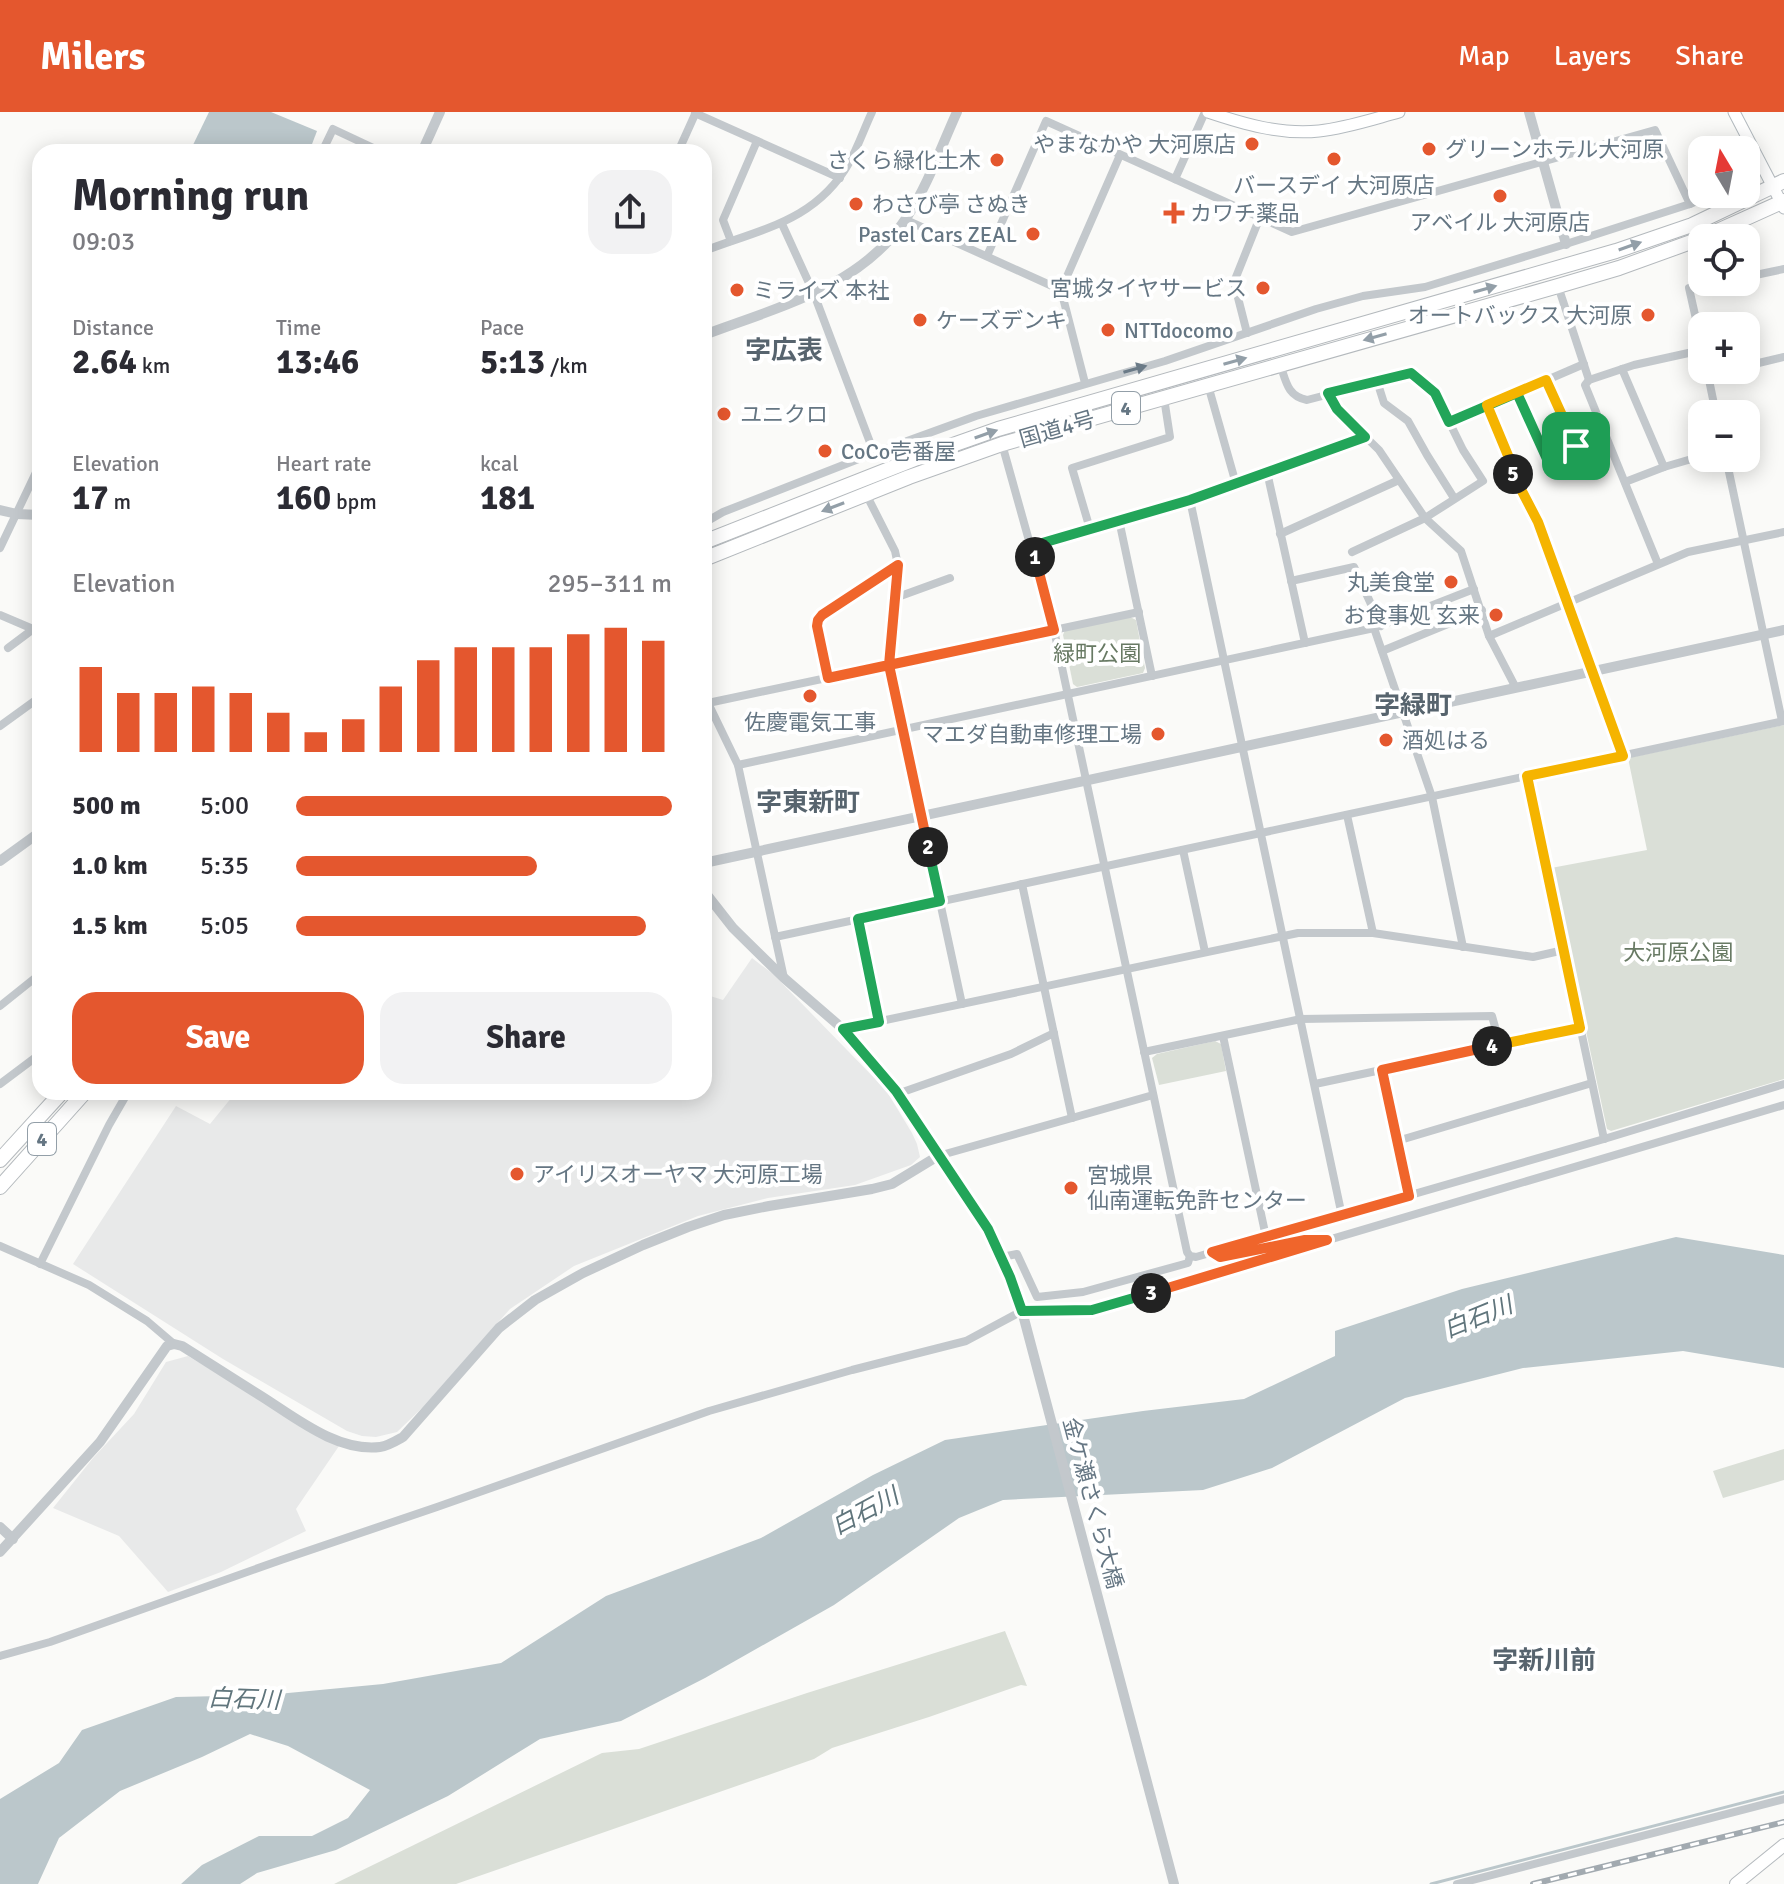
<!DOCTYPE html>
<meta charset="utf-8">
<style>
:root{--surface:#fff;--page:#f2f2f3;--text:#2b2b33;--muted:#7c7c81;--accent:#e4572e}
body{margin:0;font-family:Signika,"Noto Sans JP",sans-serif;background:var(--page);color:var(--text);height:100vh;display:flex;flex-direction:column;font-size:30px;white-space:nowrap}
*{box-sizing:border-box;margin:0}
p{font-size:26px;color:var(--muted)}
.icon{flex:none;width:44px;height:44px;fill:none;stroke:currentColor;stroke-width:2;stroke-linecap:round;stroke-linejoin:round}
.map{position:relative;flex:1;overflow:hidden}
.panel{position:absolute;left:32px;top:32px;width:680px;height:956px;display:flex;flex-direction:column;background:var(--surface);border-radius:24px;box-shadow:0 4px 20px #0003}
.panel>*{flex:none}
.needle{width:52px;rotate:350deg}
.fabs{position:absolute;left:1688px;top:24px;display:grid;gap:16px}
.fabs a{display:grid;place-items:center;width:72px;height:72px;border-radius:16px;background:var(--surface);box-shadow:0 4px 20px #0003;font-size:40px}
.pin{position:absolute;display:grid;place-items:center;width:68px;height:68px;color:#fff;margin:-34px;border-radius:16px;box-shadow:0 4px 12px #0006}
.km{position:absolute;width:40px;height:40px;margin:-20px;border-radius:50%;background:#222;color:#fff;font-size:22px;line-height:40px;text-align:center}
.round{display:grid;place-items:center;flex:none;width:84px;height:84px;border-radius:24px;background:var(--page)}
.head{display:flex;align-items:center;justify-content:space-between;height:136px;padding:0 40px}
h1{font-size:44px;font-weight:700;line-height:60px}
.figures{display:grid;grid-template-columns:repeat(3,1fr);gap:12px;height:136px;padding:8px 40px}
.figures div{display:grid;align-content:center}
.figures b{font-size:34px;font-weight:700}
.figures small{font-size:22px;font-weight:400}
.figures p{font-size:22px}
.chart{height:224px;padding:16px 40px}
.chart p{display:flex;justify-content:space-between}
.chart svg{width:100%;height:144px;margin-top:8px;stroke:var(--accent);stroke-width:6}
.cta{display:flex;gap:16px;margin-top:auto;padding:16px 40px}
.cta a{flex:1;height:92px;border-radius:24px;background:var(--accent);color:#fff;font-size:32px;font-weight:700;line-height:92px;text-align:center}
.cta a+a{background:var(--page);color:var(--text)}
ul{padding:0 40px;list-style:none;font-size:26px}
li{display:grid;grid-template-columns:128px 96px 1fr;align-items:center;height:60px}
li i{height:20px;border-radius:10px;background:var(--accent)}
header{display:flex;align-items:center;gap:48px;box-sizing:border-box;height:112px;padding:0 40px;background:var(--accent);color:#fff}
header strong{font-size:38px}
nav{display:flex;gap:44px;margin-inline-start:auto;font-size:28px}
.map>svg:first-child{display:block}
.built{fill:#e8e9e9}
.green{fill:#dadfd7}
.water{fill:#bbc7cb}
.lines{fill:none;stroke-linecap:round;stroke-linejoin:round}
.stream{stroke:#bbc7cb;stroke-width:3}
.secondary-casing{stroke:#b3babf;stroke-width:13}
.primary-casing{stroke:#b5babe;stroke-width:14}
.trunk-casing{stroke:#b4b9bd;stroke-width:16}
.minor{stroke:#c3c8cc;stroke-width:8}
.tertiary{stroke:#c3c8cc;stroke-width:10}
.secondary{stroke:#fff;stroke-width:11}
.primary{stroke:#fff;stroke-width:12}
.trunk{stroke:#fff;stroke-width:14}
.rail-casing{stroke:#a2aab0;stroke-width:6}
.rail{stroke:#fff;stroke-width:3;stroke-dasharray:9;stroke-linecap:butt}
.oneway{fill:#939fa8}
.oneway2{fill:#6a7a87}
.split-1-casing{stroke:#fff;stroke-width:16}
.split-2-casing{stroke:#fff;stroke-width:16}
.split-3-casing{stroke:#fff;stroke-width:16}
.split-4-casing{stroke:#fff;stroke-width:16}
.split-5-casing{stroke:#fff;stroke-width:16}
.split-6-casing{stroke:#fff;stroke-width:16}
.split-1{stroke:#22a559;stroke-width:10}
.split-2{stroke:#f0652b;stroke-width:10}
.split-3{stroke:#22a559;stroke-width:10}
.split-4{stroke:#f0652b;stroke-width:10}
.split-5{stroke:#f5b400;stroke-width:10}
.split-6{stroke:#f5b400;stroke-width:10}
.poi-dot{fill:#e4572e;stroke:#fff;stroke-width:3}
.labels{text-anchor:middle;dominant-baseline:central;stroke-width:8;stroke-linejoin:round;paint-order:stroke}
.shield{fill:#fff;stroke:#939fa8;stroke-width:2}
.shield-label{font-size:20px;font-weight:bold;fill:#657683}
.poi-label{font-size:22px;fill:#657683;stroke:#fff;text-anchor:start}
.street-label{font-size:22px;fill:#657683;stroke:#fff}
.park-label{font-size:22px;fill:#687a64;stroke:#fff}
.water-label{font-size:24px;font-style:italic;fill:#60757c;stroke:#fff}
.quarter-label{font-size:26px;font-weight:bold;fill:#57646e;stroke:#fff}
</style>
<header>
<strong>Milers</strong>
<nav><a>Map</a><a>Layers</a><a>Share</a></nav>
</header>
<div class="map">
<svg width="1784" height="1772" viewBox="0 0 1784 1772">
<rect width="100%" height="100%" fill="#fafaf8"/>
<g class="built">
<path d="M752,846L773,862L886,978L912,1021L917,1032L920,1045L911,1053L855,1073L768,1086L698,1104L574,1154L510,1197L422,1296L397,1320L376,1325L362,1324L347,1319L223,1247L73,1152L176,994L210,1012L236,980H704V882L723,888Z"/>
<path d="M188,1244L339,1334L296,1397L306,1419L221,1460L168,1480L119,1424L53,1396L93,1346L134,1302L166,1250Z"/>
</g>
<g class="green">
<path d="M1130,505L1136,508L1145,556L1143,561L1077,575L1073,572L1063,523L1065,518Z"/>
<path d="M1784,613V967L1611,1019L1607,1017L1551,756L1647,738L1628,646Z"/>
<path d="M1215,929L1221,932L1226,959L1159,973L1152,946L1157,942Z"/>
<path d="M1784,1337V1368L1723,1386L1713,1359Z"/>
<path d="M1005,1519L1027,1574L1021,1573L929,1605L832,1636L814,1647L456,1772H334L602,1641L639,1637L807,1581Z"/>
</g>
<g class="water">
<path d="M209,0H271L317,19L309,40H202L192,35Z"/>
<path d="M1676,1125L1784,1143V1256L1683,1239L1523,1256L1405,1286L1272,1356L1203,1378L1003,1388L959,1406L834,1493L705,1566L621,1609L540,1627L448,1684L336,1738L257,1761L240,1772H181L202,1753L259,1724H312L348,1706L370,1678L288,1634L250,1622L202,1645L120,1679L59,1726L38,1772H0V1687L59,1651L82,1618L176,1585L267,1583L383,1572L501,1551L606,1484L761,1426L873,1363L945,1328L1143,1299L1244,1287L1335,1244V1219L1462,1177Z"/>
</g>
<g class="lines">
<path class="stream" d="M1431,1772L1784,1680"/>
<defs>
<g id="secondary">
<path d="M1208,0C1244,12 1281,23 1319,19C1346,16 1373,7 1399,0"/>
<path d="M1734,0L1784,96"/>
</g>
<path id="primary" d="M1736,1772L1784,1733"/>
<g id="trunk">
<path d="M1702,126L1784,89"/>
<path d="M704,430L930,341L998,317L1616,139L1692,113L1784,69"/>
<path d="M704,447L909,365L1002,332L1558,174L1619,156L1702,126"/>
<path d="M0,1048L62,980"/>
<path d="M0,1075L85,980"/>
</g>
</defs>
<use href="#secondary" class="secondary-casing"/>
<use href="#primary" class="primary-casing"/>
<use href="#trunk" class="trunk-casing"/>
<g class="minor">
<path d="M695,1L840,66"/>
<path d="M322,40L333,17L382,40"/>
<path d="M678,40L696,0"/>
<path d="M1175,67L1205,0"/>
<path d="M906,108L1061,178"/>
<path d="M782,112L814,182L874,341"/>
<path d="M731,129L723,108L757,29"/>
<path d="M704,139C761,117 816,109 849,51C858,35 864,17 872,0"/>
<path d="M987,144L1046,9L1292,120L1655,18L1690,92"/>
<path d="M1746,165L1784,157"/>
<path d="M1558,174L1589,268"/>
<path d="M1247,221L1234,170L1260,105"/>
<path d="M1702,234L1689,176L1719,170"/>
<path d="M1280,252C1286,269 1287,284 1307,288L1411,261L1435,281L1463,338L1483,369L1425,406L1352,440"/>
<path d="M1746,254L1784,245"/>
<path d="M1622,257L1664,355"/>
<path d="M1707,258L1716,302"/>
<path d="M1708,262L1726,258"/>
<path d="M1377,269L1384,291L1408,309L1427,343L1454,386"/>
<path d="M1085,271L1061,178L1120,43"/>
<path d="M1208,273L1236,372"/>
<path d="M1328,281L1337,297L1379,338L1425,406L1461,439L1489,524L1516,576"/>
<path d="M1517,281L1547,347L1576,334L1546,268"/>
<path d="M1487,293L1514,358L1512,363L1538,410L1623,644"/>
<path d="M1449,310L1584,252"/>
<path d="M1002,332L1054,518L1187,1140L1190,1144L1196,1145L1604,1027L1784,972"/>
<path d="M1726,346L1782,609"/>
<path d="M1267,360L1305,531"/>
<path d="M1625,370L1664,355L1702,344"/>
<path d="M866,382L895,439L898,453L889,553L962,892"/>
<path d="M1190,388L1342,1104"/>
<path d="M1119,408L1152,564"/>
<path d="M704,411L723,400L874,341L976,304L1165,249L1316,197L1363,184L1425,175L1566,132L1690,92L1712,82"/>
<path d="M1090,417L1072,356L1170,325L1164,286"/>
<path d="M1280,422L1399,368"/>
<path d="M1032,434L1190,388L1365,325"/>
<path d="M0,436L40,352"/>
<path d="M1658,452L1585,273L1589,268L1634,253L1702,238"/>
<path d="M1291,469L1354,455L1381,514"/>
<path d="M895,486L950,466"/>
<path d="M0,503L33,517"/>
<path d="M1374,516L1432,685L1463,835"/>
<path d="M1489,524L1688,440L1784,420"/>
<path d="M8,536L40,512"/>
<path d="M1382,539L1482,498"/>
<path d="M828,566L817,514L818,508L822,503L898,453"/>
<path d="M708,591L738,653L784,866"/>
<path d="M704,594L708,591L1139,500"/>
<path d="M0,614L40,585"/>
<path d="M738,653L1374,516L1474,477"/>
<path d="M1527,664L1604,1027"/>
<path d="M1347,703L1373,821"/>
<path d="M1183,738L1205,840"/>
<path d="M1022,772L1072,1006"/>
<path d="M858,807L879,910"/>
<path d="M775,825L1784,609"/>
<path d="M704,826L707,827"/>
<path d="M0,894L40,862"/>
<path d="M843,917L1298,821H1373L1533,845L1564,838"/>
<path d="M1223,924L1266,1125"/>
<path d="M1144,940L1301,907L1492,904L1500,933"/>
<path d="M1382,958L1409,1084"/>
<path d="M0,972L40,942"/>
<path d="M1315,972L1580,916"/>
<path d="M897,982L1011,942L1054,921"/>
<path d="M1397,1029L1592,971"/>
<path d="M938,1044L1153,983"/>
<path d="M0,1134L89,1173L147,1209L174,1232"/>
<path d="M1212,1140L1220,1145L1305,1128H1316"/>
<path d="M1002,1145L1017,1142L1037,1185L1083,1180L1188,1151L1190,1144"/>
<path d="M40,1152L109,1013L128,980"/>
<path d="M0,1544L50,1530L281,1448L437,1395L709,1299L852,1258L966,1229L1022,1199L1092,1198L1784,993"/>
<path d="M1457,1772L1784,1687"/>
</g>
<g class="tertiary">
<path d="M1529,0L1566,132"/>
<path d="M422,40L440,0"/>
<path d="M704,223C778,195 862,175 907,105C928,73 941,35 957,0"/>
<path d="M0,398L17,402L40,403"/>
<path d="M0,749L40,720"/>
<path d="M704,751L1784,518"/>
<path d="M704,779L733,816L784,866L843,917L896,979L988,1117L1010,1165L1022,1199L1174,1772"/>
<path d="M0,1415L13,1427"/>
<path d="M0,1440L100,1330L167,1234L174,1232L182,1234C209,1251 235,1268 261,1284C296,1306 337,1340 380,1335C388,1334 396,1329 403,1325L499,1216L535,1188L583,1161L643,1133L688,1115L724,1103L769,1094L872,1077L892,1072L938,1044"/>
</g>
<use href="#secondary" class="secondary"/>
<use href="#primary" class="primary"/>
<use href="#trunk" class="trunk"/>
<defs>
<path id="rail" d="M1533,1772L1784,1710"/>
</defs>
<use href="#rail" class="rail-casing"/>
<use href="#rail" class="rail"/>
</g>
<defs><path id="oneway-solid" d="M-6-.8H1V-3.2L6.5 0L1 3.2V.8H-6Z" transform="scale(2)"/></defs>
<g class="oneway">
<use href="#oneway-solid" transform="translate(1630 134) rotate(-19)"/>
<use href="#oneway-solid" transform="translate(1485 177) rotate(-16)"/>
<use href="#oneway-solid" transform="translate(1375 225) rotate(164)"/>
<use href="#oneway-solid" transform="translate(1235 249) rotate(-16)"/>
<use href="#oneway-solid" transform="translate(986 322) rotate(-19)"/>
<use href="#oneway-solid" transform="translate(833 395) rotate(159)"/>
</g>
<use class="oneway2" href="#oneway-solid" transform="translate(1135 257) rotate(-16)"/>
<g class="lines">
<defs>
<path id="split-1" d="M1035,445L1032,434L1190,388L1365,325L1337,297L1328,281L1411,261L1435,281L1449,310L1517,281L1547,347L1576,334"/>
<path id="split-2" d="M928,735L889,553L828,566L817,514L818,508L822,503L898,453L889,553L1054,518L1035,445"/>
<path id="split-3" d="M928,735L940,789L858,807L879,910L843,917L896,979L988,1117L1010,1165L1022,1199L1092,1198L1151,1181"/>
<path id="split-4" d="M1151,1181L1327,1128H1305L1220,1145L1212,1140L1409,1084L1382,958L1492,934"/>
<path id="split-5" d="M1492,934L1580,916L1527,664L1623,644L1538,410L1513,362"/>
<path id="split-6" d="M1513,362L1514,358L1487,293L1546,268L1576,334"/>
</defs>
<use href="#split-1" class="split-1-casing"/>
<use href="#split-2" class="split-2-casing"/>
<use href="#split-3" class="split-3-casing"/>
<use href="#split-4" class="split-4-casing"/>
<use href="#split-5" class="split-5-casing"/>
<use href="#split-6" class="split-6-casing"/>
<use href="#split-1" class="split-1"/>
<use href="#split-2" class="split-2"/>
<use href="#split-3" class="split-3"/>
<use href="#split-4" class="split-4"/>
<use href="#split-5" class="split-5"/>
<use href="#split-6" class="split-6"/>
</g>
<g class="poi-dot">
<circle cx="1252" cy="32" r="8"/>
<circle cx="1429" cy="37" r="8"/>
<circle cx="1334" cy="47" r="8"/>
<circle cx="997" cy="48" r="8"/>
<circle cx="1500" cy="84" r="8"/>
<circle cx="856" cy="92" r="8"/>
<path d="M1170 89h8v8h8v8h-8v8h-8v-8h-8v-8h8z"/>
<circle cx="1033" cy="122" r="8"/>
<circle cx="1263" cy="176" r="8"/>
<circle cx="737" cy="178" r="8"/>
<circle cx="1648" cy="203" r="8"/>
<circle cx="920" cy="208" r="8"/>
<circle cx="1108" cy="218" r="8"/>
<circle cx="724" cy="302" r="8"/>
<circle cx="825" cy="339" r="8"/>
<circle cx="1451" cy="470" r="8"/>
<circle cx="1496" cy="503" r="8"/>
<circle cx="810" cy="584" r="8"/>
<circle cx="1158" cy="622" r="8"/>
<circle cx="1386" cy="628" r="8"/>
<circle cx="517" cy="1062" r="8"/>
<circle cx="1071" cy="1076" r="8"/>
</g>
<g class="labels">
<g class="shield">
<rect x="1112" y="280" width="28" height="32" rx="6"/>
<rect x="28" y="1011" width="28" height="32" rx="6"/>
</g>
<g class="shield-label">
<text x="1126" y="296">4</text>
<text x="42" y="1027">4</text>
</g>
<g class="poi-label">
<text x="1236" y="32" text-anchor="end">やまなかや 大河原店</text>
<text x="1445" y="37">グリーンホテル大河原</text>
<text x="981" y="48" text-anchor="end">さくら緑化土木</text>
<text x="1334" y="73" text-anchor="middle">バースデイ 大河原店</text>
<text x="872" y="92">わさび亭 さぬき</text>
<text x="1190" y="101">カワチ薬品</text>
<text x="1500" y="110" text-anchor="middle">アベイル 大河原店</text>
<text x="1017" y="122" text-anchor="end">Pastel Cars ZEAL</text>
<text x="1247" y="176" text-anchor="end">宮城タイヤサービス</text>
<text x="753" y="178">ミライズ 本社</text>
<text x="1632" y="203" text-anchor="end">オートバックス 大河原</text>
<text x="936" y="208">ケーズデンキ</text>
<text x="1124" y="218">NTTdocomo</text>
<text x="740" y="302">ユニクロ</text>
<text x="841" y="339">CoCo壱番屋</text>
<text x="1435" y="470" text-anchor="end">丸美食堂</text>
<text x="1480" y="503" text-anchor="end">お食事処 玄来</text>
<text x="810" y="610" text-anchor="middle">佐慶電気工事</text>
<text x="1142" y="622" text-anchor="end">マエダ自動車修理工場</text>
<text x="1402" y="628">酒処はる</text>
<text x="533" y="1062">アイリスオーヤマ 大河原工場</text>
<text x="1087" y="1063">宮城県<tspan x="1087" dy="25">仙南運転免許センター</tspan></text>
</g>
<g class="street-label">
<text transform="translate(1057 317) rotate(-16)">国道4号</text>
<text transform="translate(1093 1391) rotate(75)">金ケ瀬さくら大橋</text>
</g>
<g class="park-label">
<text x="1097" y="541">緑町公園</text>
<text x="1678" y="840">大河原公園</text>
</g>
<g class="water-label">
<text transform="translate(1478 1205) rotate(-22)">白石川</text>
<text transform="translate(865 1399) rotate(-28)">白石川</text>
<text transform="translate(244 1587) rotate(2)">白石川</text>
</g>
<g class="quarter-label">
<text x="784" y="239">字広表</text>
<text x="1413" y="594">字緑町</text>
<text x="808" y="691">字東新町</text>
<text x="1544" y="1549">字新川前</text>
</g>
</g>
</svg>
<div class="fabs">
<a><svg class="needle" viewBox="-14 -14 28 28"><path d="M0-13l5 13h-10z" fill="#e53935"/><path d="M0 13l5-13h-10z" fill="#7c7c81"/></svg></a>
<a><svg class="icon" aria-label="locate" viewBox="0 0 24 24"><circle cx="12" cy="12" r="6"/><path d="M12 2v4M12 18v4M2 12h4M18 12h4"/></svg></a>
<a>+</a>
<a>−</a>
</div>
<div class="pin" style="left:1576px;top:334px;background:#1e9e55"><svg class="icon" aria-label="arrive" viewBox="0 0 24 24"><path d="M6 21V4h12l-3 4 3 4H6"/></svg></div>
<b class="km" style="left:1035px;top:445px">1</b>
<b class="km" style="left:928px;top:735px">2</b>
<b class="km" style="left:1151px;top:1181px">3</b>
<b class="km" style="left:1492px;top:934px">4</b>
<b class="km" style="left:1513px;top:362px">5</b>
<section class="panel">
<div class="head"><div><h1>Morning run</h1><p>09:03</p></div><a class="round"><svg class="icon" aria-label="share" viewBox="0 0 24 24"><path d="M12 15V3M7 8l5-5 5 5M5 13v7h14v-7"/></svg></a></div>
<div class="figures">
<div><p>Distance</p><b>2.64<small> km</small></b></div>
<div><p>Time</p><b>13:46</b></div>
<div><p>Pace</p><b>5:13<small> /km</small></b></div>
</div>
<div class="figures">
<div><p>Elevation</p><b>17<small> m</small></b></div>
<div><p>Heart rate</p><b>160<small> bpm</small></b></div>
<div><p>kcal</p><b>181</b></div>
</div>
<div class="chart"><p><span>Elevation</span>295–311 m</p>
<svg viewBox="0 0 160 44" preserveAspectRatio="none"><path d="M5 44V18M15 44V26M25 44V26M35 44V24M45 44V26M55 44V32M65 44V38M75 44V34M85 44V24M95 44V16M105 44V12M115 44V12M125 44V12M135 44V8M145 44V6M155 44V10"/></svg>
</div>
<ul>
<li><b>500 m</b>5:00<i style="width:100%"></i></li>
<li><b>1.0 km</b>5:35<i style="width:64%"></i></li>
<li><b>1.5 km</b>5:05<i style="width:93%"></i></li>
</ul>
<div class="cta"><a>Save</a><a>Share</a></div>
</section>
</div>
